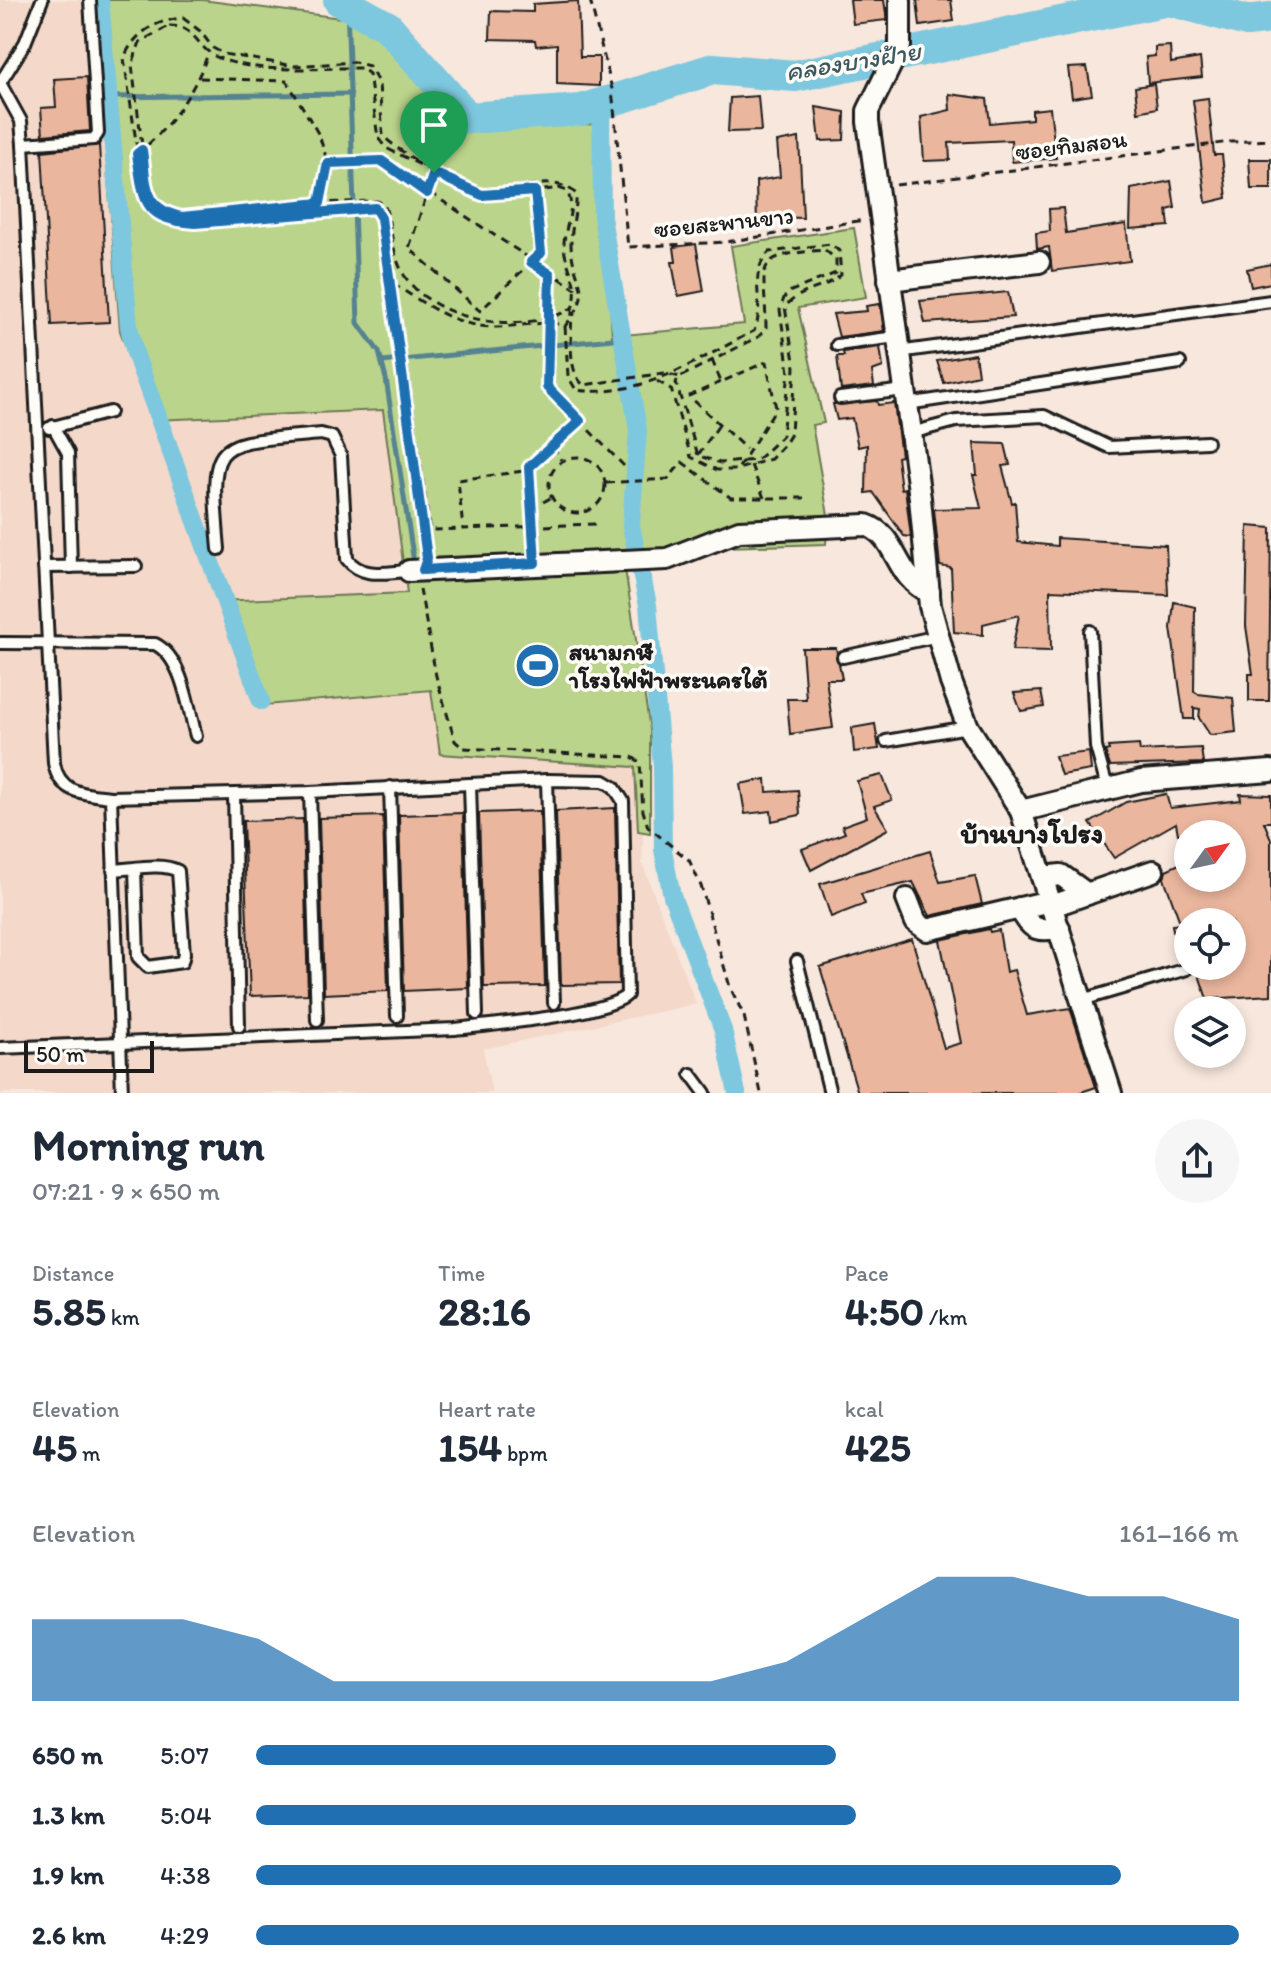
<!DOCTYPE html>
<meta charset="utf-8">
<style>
:root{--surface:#fff;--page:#f6f6f7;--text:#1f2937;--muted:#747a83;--accent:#1f6fb2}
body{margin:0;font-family:Itim,"Playpen Sans Thai",sans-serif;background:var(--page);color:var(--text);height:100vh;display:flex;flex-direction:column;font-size:30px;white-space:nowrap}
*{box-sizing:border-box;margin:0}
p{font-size:26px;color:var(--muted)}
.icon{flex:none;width:44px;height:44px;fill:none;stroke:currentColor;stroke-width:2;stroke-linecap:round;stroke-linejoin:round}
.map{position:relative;height:1093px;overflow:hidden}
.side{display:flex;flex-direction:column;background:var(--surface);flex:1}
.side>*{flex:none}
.needle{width:52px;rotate:57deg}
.fabs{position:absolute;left:1174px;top:820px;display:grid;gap:16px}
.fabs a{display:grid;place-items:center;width:72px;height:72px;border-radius:50%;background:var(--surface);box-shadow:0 4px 12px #0003;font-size:40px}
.scale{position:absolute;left:24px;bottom:20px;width:130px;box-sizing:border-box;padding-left:8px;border:4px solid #1c1c1c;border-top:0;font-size:22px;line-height:28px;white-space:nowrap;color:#1c1c1c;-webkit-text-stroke:6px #fdfcf7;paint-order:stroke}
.pin{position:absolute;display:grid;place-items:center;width:68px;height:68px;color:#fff;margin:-82px -34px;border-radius:50% 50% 50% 0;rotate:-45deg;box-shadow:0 0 8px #0007}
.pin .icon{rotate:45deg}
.round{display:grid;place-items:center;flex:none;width:84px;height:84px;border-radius:42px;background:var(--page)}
.head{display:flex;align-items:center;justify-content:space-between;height:136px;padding:0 32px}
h1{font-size:44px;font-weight:800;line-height:60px}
.metrics{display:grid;grid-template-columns:repeat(3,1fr);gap:12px;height:136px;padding:8px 32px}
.metrics div{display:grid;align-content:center}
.metrics b{font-size:40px;font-weight:800}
.metrics small{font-size:22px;font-weight:400}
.metrics p{font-size:22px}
.chart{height:224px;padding:16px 32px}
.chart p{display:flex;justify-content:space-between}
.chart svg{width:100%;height:144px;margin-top:8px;fill:var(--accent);opacity:.7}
ul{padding:0 32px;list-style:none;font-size:26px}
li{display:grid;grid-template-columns:128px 96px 1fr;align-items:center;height:60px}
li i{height:20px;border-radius:10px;background:var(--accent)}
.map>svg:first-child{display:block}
.built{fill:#f4d8c9}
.green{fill:#bbd48b;stroke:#6c7854;stroke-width:2}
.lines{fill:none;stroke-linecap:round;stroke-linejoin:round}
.stream{stroke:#568390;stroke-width:5}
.canal{stroke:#7dc8de;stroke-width:18}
.river{stroke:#7dc8de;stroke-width:32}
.building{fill:#ebb69e;stroke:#1c1c1c;stroke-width:2}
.lane-casing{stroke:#1c1c1c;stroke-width:16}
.street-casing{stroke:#1c1c1c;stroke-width:26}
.path{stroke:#1c1c1c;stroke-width:3;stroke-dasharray:8 6;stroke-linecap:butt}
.lane{stroke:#fdfcf7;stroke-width:10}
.street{stroke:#fdfcf7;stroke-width:20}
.route-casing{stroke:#fff;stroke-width:16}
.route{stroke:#1f6fb2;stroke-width:10}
.labels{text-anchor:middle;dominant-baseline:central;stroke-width:7;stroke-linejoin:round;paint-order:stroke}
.street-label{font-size:24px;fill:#1c1c1c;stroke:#fdfcf7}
.poi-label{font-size:24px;font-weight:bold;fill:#1c1c1c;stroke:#fdfcf7;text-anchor:start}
.water-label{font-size:26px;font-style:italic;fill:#3e5860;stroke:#fdfcf7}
.quarter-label{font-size:28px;font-weight:bold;fill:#1c1c1c;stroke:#fdfcf7}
</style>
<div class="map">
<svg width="1271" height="1093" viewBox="0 0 1271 1093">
<rect width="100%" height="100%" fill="#f8e7dc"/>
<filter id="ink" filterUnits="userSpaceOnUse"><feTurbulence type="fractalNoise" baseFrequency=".0125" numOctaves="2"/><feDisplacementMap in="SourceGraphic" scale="16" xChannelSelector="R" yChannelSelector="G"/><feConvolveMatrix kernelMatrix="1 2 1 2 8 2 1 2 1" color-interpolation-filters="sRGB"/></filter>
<g filter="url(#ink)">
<path class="built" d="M0,0H94L154,420L383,410L407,593L217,601L255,705L432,690L646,767L642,863L696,1004L483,1049L492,1093H0Z"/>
<path class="green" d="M94,0H202L364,21L398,50L434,105L459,126L598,124L612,336L744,324L731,246L854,228L866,297L798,308L824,423L812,425L828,515L826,544L622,550L650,730V833L638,831L635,767L440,754L431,690L255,706L217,601L407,593L383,410L154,420L120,331Z"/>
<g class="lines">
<g class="stream">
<path d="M347,4L358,323L379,352L386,379L413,556"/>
<path d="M109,97L351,94"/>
<path d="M382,362L623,338"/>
</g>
<g class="canal">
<path d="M100,0L129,327L135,353L261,701"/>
<path d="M601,104L602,217L638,430L631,526L648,605L662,767L663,850L672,896L723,1030L737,1093"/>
</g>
<path class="river" d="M339,0L388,27L468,118L581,110L713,69L795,76L1169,0L1247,21L1271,18"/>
</g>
<g class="building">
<path d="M850,0H884L887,20L853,24Z"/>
<path d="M917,0H951L954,21L920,26Z"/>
<path d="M578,1L580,57H599V86L557,84V44L536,46L535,40L490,39L491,11L533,12V4Z"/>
<path d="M1170,46L1171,63L1200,58L1202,77L1148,83L1146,57L1155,56V47Z"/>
<path d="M1087,67L1092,95L1072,98L1068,68Z"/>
<path d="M87,77L90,131L43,135L41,108L56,107L54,79Z"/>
<path d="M1154,84L1157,108L1138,112L1135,87Z"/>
<path d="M949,94L987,99L990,123L1032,119V110L1050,108L1056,158L1012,162L1011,140L949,143L950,160L924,161L921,117L950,110Z"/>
<path d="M758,96L761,131L728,132L730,98Z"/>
<path d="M1208,98L1214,155H1222L1227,198L1206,203L1193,100Z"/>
<path d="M816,107L845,112L844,140L820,141Z"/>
<path d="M799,138L803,218L774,217L775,225L757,227L756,181L780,177L777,142Z"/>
<path d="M99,145L109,322L52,325L42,151Z"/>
<path d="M1249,159H1271V189H1251Z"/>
<path d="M1171,181L1175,208L1167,210L1169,226L1130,229L1131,189Z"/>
<path d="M1063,208L1066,233L1126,224L1130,261L1052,271L1049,247L1037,249L1036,233L1050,231L1049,209Z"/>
<path d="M696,244L704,291L678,296L672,262H676L674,247Z"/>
<path d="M1271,264V283L1251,287L1247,269Z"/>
<path d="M1008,292L1013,317L925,323L920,301Z"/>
<path d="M880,304L884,331L839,337L833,314L867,311L866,306Z"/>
<path d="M880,347L883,367L872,371L874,386L841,390L837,356H844L843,352Z"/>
<path d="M975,354L978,375L944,383L937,361Z"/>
<path d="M877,401L878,405L894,403L901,456L897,457L901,489L905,488L911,537L904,536L873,492L866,493L867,445L858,447L852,418L837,420L833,404Z"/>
<path d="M974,443L1005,444L1010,465L1002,466L1012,503L1015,502L1018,542L1057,546V538L1166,545L1168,595L1050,590L1051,651L1012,650L1019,615L983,624V635L954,632L951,568L940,566L934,509L981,508L973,475H977Z"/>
<path d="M1248,526L1271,528L1269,701H1249V674H1253L1246,626Z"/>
<path d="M1174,602L1195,607L1194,691L1198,694L1233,698L1236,732L1210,735L1199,718L1200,709L1194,708V719H1184L1171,628Z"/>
<path d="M802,648H836L842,679H826L833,728L790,734L787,699H806Z"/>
<path d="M1041,691L1044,707L1021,711L1014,693Z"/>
<path d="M875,724L879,749L854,752L852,728Z"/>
<path d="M1139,745L1140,751L1201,748L1203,763L1110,766L1105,751L1109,750L1108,747Z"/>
<path d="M1089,752L1091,770L1061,775L1055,756Z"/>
<path d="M882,775L892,800L874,806L888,829L811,870L802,849L845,833L842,826L867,817L857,781Z"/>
<path d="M766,779L767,792L798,790L800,815L772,821L771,811L745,814L740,784Z"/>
<path d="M1166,794L1170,808L1241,800L1240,794L1271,795V822H1264L1271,839V995L1207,999L1196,966H1232V922H1180L1164,878L1166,870L1188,860V878H1232V834H1178L1176,823L1114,858L1090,823L1126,802Z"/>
<path d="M615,808L619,984L561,985L556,811Z"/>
<path d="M540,811L545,986L484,987L479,813Z"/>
<path d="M463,813L468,988L404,991L399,815Z"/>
<path d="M383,816L388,991L324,994L319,818Z"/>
<path d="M303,819L308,994L250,996L243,821Z"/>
<path d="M930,851L940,882L975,876L982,904L930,916L913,882L861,894L865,904L831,917L820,884Z"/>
<path d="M1188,923V961L1180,963L1172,925Z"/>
<path d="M989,929L990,932L999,930L1006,972L1014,970L1027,1015L1070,1008L1096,1087L1078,1093H858L820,967L912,939L944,1048L961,1043L940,940Z"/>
</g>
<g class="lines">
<defs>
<g id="lane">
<path d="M0,83L21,121L23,144L54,763C59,794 85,794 111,797L122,1093"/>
<path d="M0,83L25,43L42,0"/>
<path d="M23,144L94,139L98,133L90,0"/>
<path d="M837,345L896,337"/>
<path d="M898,352L1271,301"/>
<path d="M840,398L905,390"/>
<path d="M907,404L1180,363"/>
<path d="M53,426L68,453L71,567"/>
<path d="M49,428L110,412"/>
<path d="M911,433L956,421L1044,416L1109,447L1207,442"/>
<path d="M219,549C209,435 211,444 321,434L332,437L341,456L347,559C362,579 386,572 409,571"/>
<path d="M44,567L136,566"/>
<path d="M1090,631L1096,747L1107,787"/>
<path d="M0,643L155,644C183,658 188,708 196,736"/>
<path d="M843,657L938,636"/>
<path d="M886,741L968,727"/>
<path d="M547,780L554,1003"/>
<path d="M470,784L477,1014"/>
<path d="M390,787L397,1016"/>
<path d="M310,792L317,1020"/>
<path d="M234,795L239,1026"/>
<path d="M113,870C133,869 161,862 178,871L184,954L182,962L148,967L138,957L135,869"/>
<path d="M797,961L830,1093"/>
<path d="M1082,1000L1187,969"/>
<path d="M0,1048L455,1029C488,1025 606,1015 627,995L623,801L614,787L604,781L547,780L310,792L111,797"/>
<path d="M691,1074L705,1093"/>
</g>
<g id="street">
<path d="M900,0V46L868,111V122L920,498L930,606L951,682L968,727L1021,811L1111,1093"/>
<path d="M889,280L1039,262"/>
<path d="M409,571L667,559L739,531L866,525C898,536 894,577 929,592"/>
<path d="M1021,811L1141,781L1271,771"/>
<path d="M1042,877L1061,875L1087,894"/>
<path d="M907,899L916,922L927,930L1050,901"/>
<path d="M1052,906L1153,871"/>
<path d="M1020,908C1030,929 1036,932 1059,928"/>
</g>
</defs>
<use href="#lane" class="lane-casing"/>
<use href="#street" class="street-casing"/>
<g class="path">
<path d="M590,0L612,89L628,247L726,242L865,220"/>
<path d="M183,18L200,31L213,48L224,54L294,66L355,62L369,66L379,84L383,136C408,159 453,184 487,189C515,193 555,172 576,194C577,211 571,227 571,244C572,283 597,289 565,326C551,319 510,328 490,327C449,324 422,301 388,281L381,218L375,208L195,223C167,221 159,223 144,197L124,58C134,33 156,20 183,18Z"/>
<path d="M169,26C196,25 197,50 219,58C261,75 318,67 362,68L369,74L378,138L386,148L482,195L503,196L559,188L567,191C577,210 563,228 564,247C566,269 582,287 572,308C526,336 434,323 404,275C391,254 393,227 384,204L377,201L320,203L182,217L163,213L148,194L132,65L140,42Z"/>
<path d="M200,78L287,81L319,135L328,163L320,203"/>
<path d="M137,154C171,127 195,91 209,51"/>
<path d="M328,163L382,161L576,289"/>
<path d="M434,173L409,248L480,311L541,253L535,191"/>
<path d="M896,185L1230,142L1271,140"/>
<path d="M825,250L836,259V273L791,291L784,298L780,310L789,372L782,436L757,460L720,463L698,455L676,383L678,378L758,337L766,329C766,263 747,256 825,250Z"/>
<path d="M550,274L547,387L580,421"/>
<path d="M388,282L426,552"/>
<path d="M397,298L430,530L463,529"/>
<path d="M572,308C572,329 566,373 584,385L664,373L680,377"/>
<path d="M565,326L568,376L576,390C641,399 699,359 754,331C767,303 746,277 769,252L831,244L839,251L841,275C824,290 801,288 785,307L795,367L791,434L784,445L771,459L735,470H717L691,457L671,389L657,381"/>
<path d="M712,360L721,382L766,362L776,408L738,469"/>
<path d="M721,382L689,396L746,449"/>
<path d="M553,446L561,460"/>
<path d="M698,455L719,425"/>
<circle cx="577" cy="485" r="28"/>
<path d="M751,465L764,498"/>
<path d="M529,467L533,547"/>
<path d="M606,483L668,479L682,462L731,498H804"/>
<path d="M531,509L552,497"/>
<path d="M595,524L463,529L458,480L524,471L580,421L625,467"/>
<path d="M420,589L436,676L455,741L463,748L632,757L640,762L643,811L648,827L689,860L701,886L730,987L744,1016L761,1093"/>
</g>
<use href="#lane" class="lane"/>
<use href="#street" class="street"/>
</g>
</g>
<g class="lines" filter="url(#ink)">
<defs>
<path id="route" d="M142,150C147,185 142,209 182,217L320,203L328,163L382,161L427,193L434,173L482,195L535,191L541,253L531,262L550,274L547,387L580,421L529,467L535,563L423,570L427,558L381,218L375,208L195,223C142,219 144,201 137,154Z"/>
</defs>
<use href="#route" class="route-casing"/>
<use href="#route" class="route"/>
</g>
<defs>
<symbol id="stadium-disc" viewBox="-11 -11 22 22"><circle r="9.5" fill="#1f6fb2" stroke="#fdfcf7"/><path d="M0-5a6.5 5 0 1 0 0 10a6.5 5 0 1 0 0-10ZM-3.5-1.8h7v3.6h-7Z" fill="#fff"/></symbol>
</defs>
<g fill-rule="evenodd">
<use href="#stadium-disc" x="512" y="640" width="51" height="51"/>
</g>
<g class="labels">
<g class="street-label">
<text transform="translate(1071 145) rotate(-7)">ซอยทิมสอน</text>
<text transform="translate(724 222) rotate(-6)">ซอยสะพานขาว</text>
</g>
<g class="poi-label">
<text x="569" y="651">สนามกฬี<tspan x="569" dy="28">าโรงไฟฟ้าพระนครใต้</tspan></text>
</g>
<g class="water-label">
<text transform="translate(853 61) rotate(-9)">คลองบางฝ้าย</text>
</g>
<g class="quarter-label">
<text x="1032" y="833">บ้านบางโปรง</text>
</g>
</g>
</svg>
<div class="fabs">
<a><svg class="needle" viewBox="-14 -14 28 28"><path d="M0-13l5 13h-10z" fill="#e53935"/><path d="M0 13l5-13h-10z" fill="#747a83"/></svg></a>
<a><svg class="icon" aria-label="locate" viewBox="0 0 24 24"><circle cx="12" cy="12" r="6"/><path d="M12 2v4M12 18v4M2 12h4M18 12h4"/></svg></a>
<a><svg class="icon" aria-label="layers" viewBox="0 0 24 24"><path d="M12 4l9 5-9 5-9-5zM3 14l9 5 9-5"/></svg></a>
</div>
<div class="scale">50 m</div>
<div class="pin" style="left:434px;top:173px;background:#1e9e55"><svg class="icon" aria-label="arrive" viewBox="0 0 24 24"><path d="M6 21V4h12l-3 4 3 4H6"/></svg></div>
</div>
<section class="side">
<div class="head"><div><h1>Morning run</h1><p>07:21 · 9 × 650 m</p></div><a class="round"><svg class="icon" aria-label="share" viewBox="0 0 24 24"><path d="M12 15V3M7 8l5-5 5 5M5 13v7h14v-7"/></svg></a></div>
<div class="metrics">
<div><p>Distance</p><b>5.85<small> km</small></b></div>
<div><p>Time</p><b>28:16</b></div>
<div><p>Pace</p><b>4:50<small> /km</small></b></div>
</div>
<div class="metrics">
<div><p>Elevation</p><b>45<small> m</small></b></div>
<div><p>Heart rate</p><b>154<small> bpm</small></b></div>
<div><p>kcal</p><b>425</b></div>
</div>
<div class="chart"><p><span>Elevation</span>161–166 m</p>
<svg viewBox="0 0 160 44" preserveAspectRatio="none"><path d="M0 44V19L10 19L20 19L30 25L40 38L50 38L60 38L70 38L80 38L90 38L100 32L110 19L120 6L130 6L140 12L150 12L160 19V44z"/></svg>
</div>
<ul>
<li><b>650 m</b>5:07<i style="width:59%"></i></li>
<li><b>1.3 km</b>5:04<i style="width:61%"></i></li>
<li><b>1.9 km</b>4:38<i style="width:88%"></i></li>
<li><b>2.6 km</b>4:29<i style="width:100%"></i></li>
</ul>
</section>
